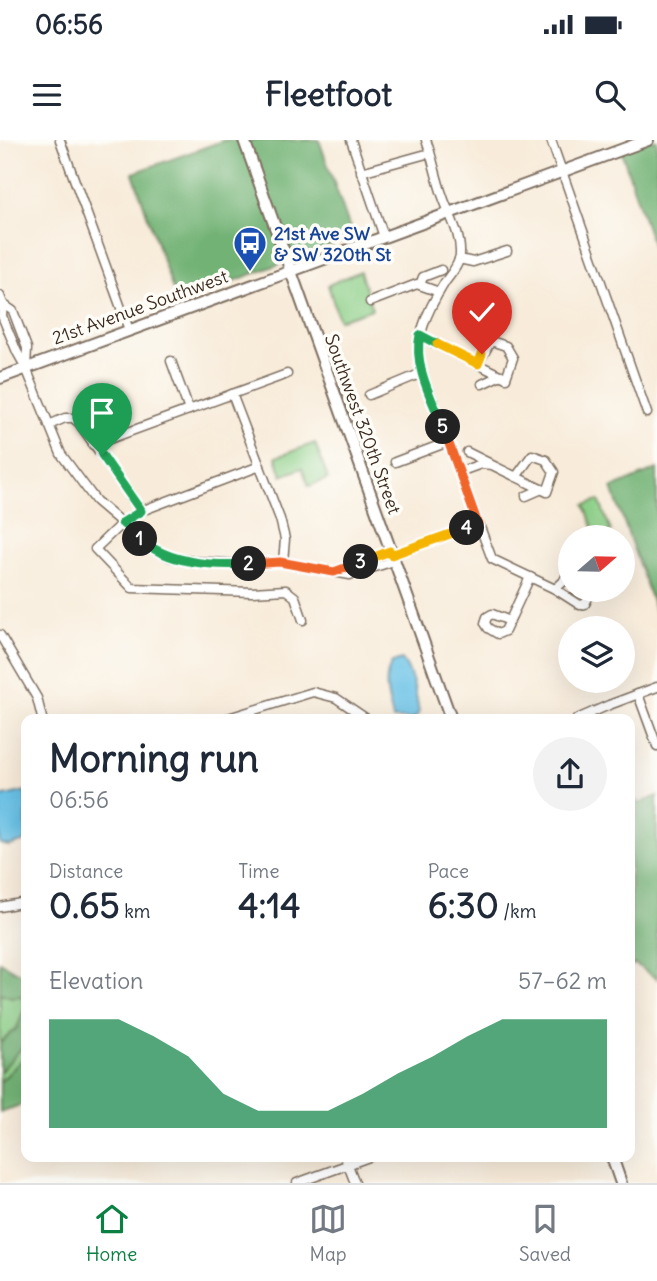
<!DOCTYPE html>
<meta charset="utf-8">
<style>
:root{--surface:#fff;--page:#f2f2f3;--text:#1f2937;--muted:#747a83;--line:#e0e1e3;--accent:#0b8043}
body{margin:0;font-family:Delius,sans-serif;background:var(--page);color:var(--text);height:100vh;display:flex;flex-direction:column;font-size:26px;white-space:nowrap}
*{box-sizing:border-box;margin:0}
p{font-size:23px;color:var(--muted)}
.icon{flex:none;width:38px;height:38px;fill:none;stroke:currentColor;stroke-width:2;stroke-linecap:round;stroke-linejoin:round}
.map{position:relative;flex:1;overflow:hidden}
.details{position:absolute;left:21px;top:574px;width:614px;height:448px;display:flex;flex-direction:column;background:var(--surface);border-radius:14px;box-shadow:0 7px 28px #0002}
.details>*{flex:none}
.needle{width:46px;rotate:70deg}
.buttons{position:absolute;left:558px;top:385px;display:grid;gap:14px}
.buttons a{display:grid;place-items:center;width:77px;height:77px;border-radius:50%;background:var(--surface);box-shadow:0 7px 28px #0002;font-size:35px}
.pin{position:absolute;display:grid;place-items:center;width:60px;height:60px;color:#fff;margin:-72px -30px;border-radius:50% 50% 50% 0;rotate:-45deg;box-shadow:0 0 7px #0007}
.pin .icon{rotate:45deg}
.km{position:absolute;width:35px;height:35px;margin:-18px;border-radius:50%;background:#222;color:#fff;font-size:19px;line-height:35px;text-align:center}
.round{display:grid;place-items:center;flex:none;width:74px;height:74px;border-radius:37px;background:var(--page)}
.head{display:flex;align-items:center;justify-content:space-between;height:119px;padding:0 28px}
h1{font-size:38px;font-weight:700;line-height:52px}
.metrics{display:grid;grid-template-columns:repeat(3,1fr);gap:10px;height:119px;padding:7px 28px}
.metrics div{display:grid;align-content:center}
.metrics b{font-size:35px;font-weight:700}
.metrics small{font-size:19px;font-weight:400}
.metrics p{font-size:19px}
.chart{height:196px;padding:14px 28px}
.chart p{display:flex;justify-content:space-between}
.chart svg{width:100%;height:126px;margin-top:7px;fill:var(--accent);opacity:.7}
.status{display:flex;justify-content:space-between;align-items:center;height:49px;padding:0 35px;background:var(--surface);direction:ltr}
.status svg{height:19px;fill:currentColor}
header{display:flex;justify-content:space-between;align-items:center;height:91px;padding:0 28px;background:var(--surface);font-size:32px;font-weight:700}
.tabs{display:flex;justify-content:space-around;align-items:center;height:98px;border-top:2px solid var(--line);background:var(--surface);font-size:19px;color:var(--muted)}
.tabs a{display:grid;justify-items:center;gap:4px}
.tabs .active{color:var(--accent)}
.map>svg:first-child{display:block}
.green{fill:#8dcf88;stroke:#647c53;stroke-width:2}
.forest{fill:#72b274;stroke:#566e49;stroke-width:2}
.water{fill:#68c1e6;stroke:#527682;stroke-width:2}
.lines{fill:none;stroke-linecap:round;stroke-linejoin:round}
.minor-casing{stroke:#7d6e5f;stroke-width:11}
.major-casing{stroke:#7d6e5f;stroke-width:14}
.minor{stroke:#fff;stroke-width:8}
.major{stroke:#fff;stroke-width:10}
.split-1-casing{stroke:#fff;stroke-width:14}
.split-2-casing{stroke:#fff;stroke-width:14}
.split-3-casing{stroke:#fff;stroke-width:14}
.split-4-casing{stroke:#fff;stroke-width:14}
.split-5-casing{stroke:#fff;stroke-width:14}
.split-6-casing{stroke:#fff;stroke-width:14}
.split-7-casing{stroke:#fff;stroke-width:14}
.split-1{stroke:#22a559;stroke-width:9}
.split-2{stroke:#22a559;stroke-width:9}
.split-3{stroke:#f0652b;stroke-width:9}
.split-4{stroke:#f5b400;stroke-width:9}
.split-5{stroke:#f0652b;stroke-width:9}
.split-6{stroke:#22a559;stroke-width:9}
.split-7{stroke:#f5b400;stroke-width:9}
.labels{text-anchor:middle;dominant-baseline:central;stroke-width:7;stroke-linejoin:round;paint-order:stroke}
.transit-label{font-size:18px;font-weight:bold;fill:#164399;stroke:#fdfcf7;text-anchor:start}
.street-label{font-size:18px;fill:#3b2a1e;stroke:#fdfcf7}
</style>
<div class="status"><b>06:56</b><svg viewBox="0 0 49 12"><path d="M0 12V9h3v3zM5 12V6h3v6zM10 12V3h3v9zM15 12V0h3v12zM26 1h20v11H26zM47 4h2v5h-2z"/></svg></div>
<header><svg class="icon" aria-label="menu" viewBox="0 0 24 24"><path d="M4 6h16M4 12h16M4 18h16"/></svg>Fleetfoot<svg class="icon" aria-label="search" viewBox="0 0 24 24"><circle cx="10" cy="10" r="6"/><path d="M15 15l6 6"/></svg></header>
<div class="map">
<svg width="657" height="1043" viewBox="0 0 657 1043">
<rect width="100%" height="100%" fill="#fdfcf7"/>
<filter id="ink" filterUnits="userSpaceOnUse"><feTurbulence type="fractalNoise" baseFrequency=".0143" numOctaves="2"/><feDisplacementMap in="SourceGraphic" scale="14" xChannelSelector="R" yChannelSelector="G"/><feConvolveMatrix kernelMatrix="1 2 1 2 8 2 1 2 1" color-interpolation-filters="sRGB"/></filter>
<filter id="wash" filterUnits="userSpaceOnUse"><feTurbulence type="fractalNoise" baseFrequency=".00686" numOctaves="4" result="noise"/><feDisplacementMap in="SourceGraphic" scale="28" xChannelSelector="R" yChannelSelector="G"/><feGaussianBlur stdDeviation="1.57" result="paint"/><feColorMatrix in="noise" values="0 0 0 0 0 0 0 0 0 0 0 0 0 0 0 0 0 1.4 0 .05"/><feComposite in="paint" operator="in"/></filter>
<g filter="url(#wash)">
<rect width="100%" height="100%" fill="#f8ebd9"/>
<g class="green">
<path d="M360,131L372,169L339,180L328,145Z"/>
<path d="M315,303L328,339L309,346L302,328L282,336L276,317Z"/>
<path d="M599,360L611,391L596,396L585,365Z"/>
<path d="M0,822L17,832H26V963L0,972Z"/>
</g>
<g class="forest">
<path d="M225,0H319L353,97L177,162L133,33Z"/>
<path d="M648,0H657V119L621,10Z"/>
<path d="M657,329V476L612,348Z"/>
<path d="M630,652L639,664L657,656V839L635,824L630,826Z"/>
<path d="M0,822L17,832H26V903L0,932V903L17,888L26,864L21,856L11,857L0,853Z"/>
<path d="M26,916V963L0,972V942Z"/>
</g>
<g class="water">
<path d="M402,520C412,533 417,557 419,573L414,579H393C389,560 381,541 392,523Z"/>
<path d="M26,651V701L9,706L0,704V657Z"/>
</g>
</g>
<g filter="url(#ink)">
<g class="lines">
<defs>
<g id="minor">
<path d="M60,0L129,190"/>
<path d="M351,0L384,97"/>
<path d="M426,0C433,19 436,38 443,57C449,75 461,94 460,114C460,124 451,134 445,142C428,169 412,201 422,233L492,419L555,449L580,465L585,464L592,450"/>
<path d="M551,0L647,273"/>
<path d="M361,32L430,13"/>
<path d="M459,119L473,122L507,111"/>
<path d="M420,145L423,137L441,130"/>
<path d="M0,156L3,164L2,176L17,212L26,228L61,314L96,361L150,407L170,417L192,421L241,424L280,422L350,435L394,421"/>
<path d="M370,162L417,144L439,152"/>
<path d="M3,164L13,171L27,208L26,228"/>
<path d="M420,196L506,238L513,218L506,206L491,201L478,224"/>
<path d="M171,221L189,270"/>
<path d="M482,244L501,235"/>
<path d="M232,254L280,379L285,399L283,422"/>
<path d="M369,255L422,233"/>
<path d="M49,285L65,278H73L79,283L141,371"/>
<path d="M93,305L287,234"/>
<path d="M467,312L489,323"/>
<path d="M395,322L448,302"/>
<path d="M260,326L141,371L122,383L95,409L132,448L252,452L286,450L295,457L303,480"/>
<path d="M459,332L481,324L492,325L547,352L554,332L546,320L532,315L516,337"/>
<path d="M526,356L542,349"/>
<path d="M391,415L478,384"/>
<path d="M334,432L390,411"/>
<path d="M555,449L563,442L570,429"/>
<path d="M510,481L492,474L487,477L485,483L488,488L498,494L505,491L530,437"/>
<path d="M0,495L37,558L42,578"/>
<path d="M638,554L657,606"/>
<path d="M225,579L313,552L336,558L367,579"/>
<path d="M577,579L609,565L657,547"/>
<path d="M0,767L26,762"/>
<path d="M345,1017L355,1043"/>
<path d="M297,1043L369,1017"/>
</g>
<g id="major">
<path d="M244,0L451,579"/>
<path d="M0,238L648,0"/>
<path d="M612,1017L621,1043"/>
</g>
</defs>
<use href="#minor" class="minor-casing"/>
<use href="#major" class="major-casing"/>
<use href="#minor" class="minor"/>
<use href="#major" class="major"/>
</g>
</g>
<g class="lines" filter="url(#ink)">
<defs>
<path id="split-1" d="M102,315L141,371L122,383L140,399"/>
<path id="split-2" d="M140,399C169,424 212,426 249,424"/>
<path id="split-3" d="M249,424L280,422L334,432L361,422"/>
<path id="split-4" d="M361,422L390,411L391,415L467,388"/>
<path id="split-5" d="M443,287L478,384L467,388"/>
<path id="split-6" d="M437,204L420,195C413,226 432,259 443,287"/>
<path id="split-7" d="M437,204L478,224L482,214"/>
</defs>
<use href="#split-1" class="split-1-casing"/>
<use href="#split-2" class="split-2-casing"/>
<use href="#split-3" class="split-3-casing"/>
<use href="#split-4" class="split-4-casing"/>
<use href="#split-5" class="split-5-casing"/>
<use href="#split-6" class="split-6-casing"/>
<use href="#split-7" class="split-7-casing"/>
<use href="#split-1" class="split-1"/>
<use href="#split-2" class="split-2"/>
<use href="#split-3" class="split-3"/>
<use href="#split-4" class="split-4"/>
<use href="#split-5" class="split-5"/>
<use href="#split-6" class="split-6"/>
<use href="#split-7" class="split-7"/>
</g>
<defs>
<symbol id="bus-pin" viewBox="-11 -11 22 30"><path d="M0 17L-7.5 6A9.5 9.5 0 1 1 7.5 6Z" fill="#1a4fb4" stroke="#fdfcf7"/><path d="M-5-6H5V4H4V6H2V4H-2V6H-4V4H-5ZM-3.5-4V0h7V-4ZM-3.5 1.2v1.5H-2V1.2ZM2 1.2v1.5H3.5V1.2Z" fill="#fff"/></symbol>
</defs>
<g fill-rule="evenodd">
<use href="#bus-pin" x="231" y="84" width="38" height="52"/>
</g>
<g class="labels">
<g class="transit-label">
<text x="274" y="93">21st Ave SW<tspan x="274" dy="21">&amp; SW 320th St</tspan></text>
</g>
<g class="street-label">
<text transform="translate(140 167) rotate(-20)">21st Avenue Southwest</text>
<text transform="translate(363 284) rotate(70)">Southwest 320th Street</text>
</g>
</g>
</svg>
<div class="buttons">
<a><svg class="needle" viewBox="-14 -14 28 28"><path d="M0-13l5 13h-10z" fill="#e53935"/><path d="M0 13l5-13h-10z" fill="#747a83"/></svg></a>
<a><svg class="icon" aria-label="layers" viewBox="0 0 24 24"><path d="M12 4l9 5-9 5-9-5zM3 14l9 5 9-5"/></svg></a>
</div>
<div class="pin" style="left:102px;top:315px;background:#1e9e55"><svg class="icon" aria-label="arrive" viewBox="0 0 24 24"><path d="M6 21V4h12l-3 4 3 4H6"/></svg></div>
<div class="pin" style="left:482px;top:214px;background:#d93025"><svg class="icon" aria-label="check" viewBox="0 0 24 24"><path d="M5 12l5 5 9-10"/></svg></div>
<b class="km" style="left:140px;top:399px">1</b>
<b class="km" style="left:249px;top:424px">2</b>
<b class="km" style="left:361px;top:422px">3</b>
<b class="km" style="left:467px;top:388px">4</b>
<b class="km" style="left:443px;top:287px">5</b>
<section class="details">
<div class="head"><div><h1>Morning run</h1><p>06:56</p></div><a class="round"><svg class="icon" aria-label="share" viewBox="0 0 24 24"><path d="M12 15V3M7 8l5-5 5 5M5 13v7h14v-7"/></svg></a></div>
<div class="metrics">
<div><p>Distance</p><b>0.65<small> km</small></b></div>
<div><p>Time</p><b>4:14</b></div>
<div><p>Pace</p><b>6:30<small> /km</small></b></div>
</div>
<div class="chart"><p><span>Elevation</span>57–62 m</p>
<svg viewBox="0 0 160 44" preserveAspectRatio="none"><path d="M0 44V6L10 6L20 6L30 12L40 19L50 32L60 38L70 38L80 38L90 32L100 25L110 19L120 12L130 6L140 6L150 6L160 6V44z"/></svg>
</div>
</section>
</div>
<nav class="tabs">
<a class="active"><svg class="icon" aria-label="home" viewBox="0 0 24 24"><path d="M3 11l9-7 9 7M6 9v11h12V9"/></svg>Home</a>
<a><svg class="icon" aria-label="map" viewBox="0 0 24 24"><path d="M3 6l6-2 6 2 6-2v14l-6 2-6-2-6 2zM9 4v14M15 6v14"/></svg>Map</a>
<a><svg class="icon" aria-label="saved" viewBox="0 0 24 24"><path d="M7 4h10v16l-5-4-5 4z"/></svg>Saved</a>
</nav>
